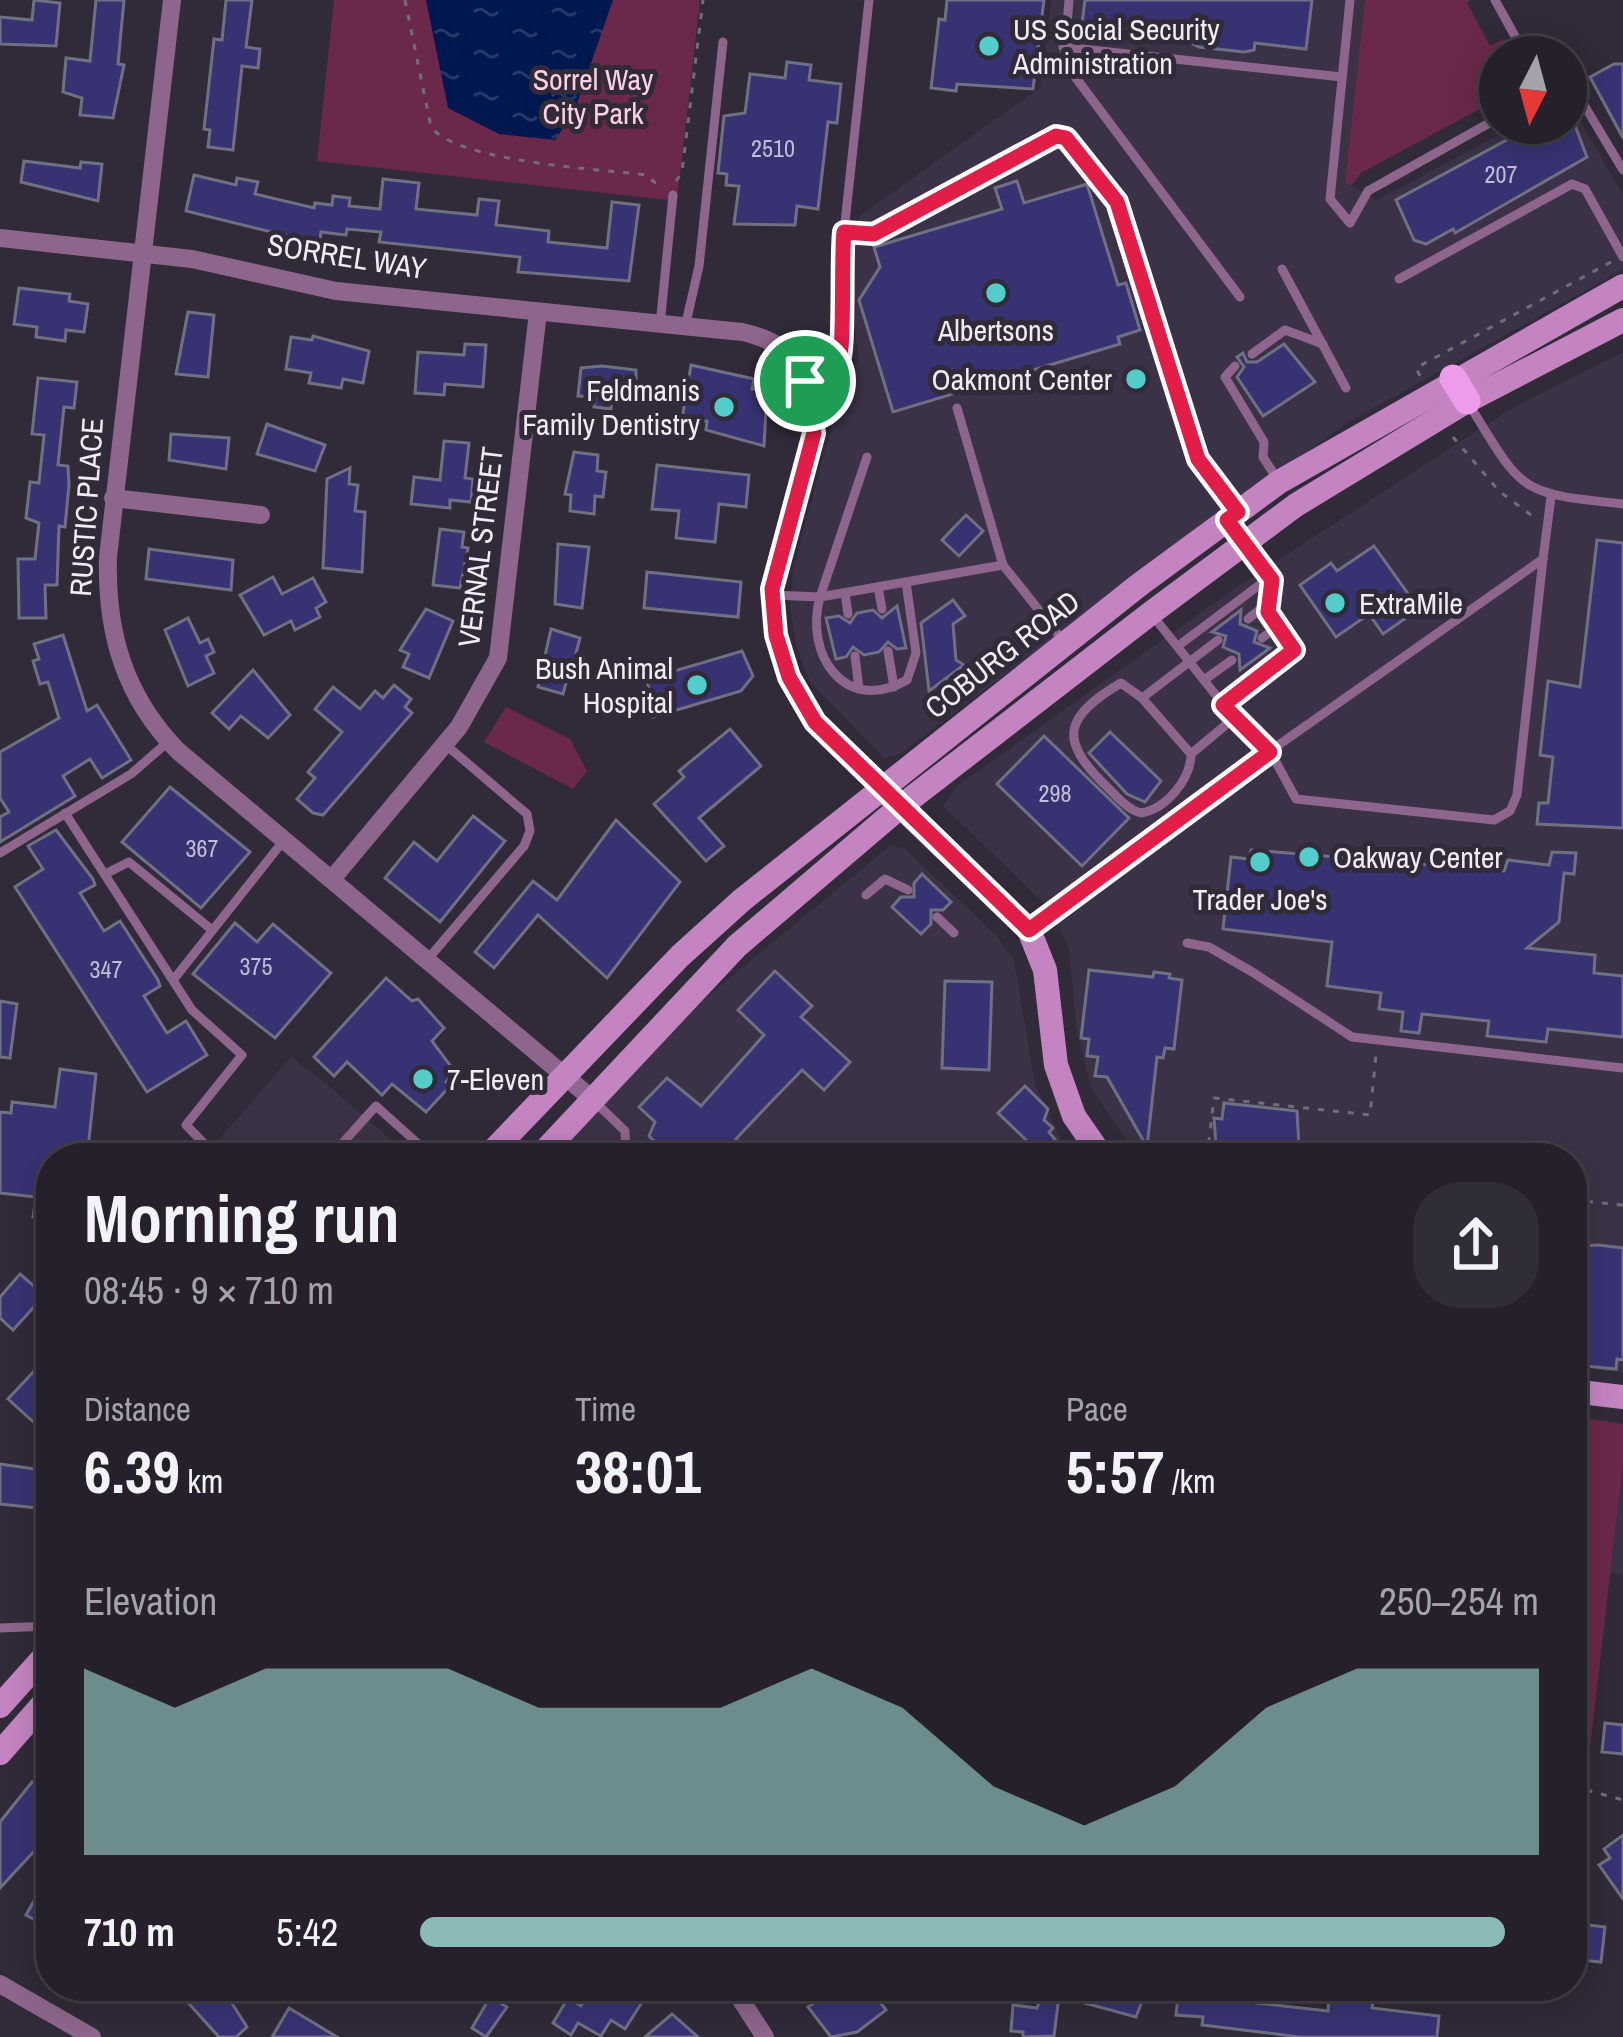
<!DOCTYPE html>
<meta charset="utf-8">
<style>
:root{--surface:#25202b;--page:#312d37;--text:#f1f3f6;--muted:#a3a3a9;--line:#423e47;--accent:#8bbbb9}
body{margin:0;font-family:"Archivo Narrow",sans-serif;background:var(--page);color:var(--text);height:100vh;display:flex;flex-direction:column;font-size:45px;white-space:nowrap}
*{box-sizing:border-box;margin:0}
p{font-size:39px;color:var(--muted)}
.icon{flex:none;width:66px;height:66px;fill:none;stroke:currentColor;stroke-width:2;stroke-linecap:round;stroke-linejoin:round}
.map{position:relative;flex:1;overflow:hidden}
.side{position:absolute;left:36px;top:1143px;width:1551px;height:858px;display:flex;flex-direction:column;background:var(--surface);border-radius:48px;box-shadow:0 6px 30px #0003,0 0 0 3px var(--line)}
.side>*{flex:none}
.needle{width:78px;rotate:186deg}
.buttons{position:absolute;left:1479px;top:36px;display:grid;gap:24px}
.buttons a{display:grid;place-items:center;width:108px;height:108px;border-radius:50%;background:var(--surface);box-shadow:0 6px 30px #0003,0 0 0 3px var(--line);font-size:60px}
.pin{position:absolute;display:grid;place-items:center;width:102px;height:102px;color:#fff;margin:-51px;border:6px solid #fff;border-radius:50%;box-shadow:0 3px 12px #0007}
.round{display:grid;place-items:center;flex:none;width:126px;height:126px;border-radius:48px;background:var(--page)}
.summary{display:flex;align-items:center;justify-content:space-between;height:204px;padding:0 48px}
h1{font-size:66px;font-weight:700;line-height:90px}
.stats{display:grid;grid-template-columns:repeat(3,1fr);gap:18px;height:204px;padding:12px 48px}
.stats div{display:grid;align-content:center}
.stats b{font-size:60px;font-weight:700}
.stats small{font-size:33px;font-weight:400}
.stats p{font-size:33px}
.chart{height:336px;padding:24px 48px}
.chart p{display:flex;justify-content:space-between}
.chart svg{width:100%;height:216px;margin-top:12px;fill:var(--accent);opacity:.7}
ul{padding:0 48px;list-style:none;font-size:39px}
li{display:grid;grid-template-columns:192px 144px 1fr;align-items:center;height:90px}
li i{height:30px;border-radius:15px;background:var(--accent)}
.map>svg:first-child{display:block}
.built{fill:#3c3247}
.green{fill:#6a284a}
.water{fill:url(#water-ripples)}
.building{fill:#373373;stroke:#6f7083;stroke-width:3}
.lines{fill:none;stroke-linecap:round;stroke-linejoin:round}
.path{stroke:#736d7a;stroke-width:3;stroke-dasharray:6 9;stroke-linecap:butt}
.lane{stroke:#8e658c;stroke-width:9}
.street{stroke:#8e658c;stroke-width:18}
.secondary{stroke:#c484c2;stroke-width:24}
.primary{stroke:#ef9beb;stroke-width:27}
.route-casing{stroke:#fff;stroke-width:24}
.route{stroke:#e11d48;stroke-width:15}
.poi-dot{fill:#53cdc9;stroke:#312a39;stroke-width:4.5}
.labels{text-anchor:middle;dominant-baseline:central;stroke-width:10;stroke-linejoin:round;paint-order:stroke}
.number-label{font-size:24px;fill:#c2bdd4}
.poi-label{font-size:30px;fill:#f0ebf5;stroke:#312a39;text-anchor:start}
.park-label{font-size:30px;fill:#fdd1e3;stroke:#312a39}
.street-label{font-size:30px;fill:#f0ebf5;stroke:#312a39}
</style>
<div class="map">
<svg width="1623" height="2037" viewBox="0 0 1623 2037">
<defs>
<pattern id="water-ripples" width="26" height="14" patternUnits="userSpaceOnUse" patternTransform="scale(3)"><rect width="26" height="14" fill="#001850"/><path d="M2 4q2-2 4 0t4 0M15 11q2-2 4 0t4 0" fill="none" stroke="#263a6a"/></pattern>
</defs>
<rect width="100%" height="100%" fill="#312a39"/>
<g class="built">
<path d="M1051,0H1365L1346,183L1377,200L1521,123H1566L1567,98L1623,195V270L1350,421L1201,526L900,754L884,758L810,682L796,646L790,606L793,569L831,430L826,395L847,381L859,360L851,303L859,216L1040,88Z"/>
<path d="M1623,352V1373L1572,1367V1158H1138L1091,1088L1076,1025L1069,947L1048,907L943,806L957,786L1237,587L1509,410Z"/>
<path d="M891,845L905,849L994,933L1014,960L1035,1085L1070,1158H543L641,1051Z"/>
<path d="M291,1057L329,1086L412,1158H203Z"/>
<path d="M1623,1462V1574L1610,1573Z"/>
</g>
<g class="green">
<path d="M334,0H700L677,201L317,161Z"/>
<path d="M1365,0H1471L1467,3L1490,46L1503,39L1512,57H1500V98L1361,173L1351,186L1345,183Z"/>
<path d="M506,707L570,739L587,771L573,789L484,742Z"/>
<path d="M1572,1416L1623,1424V1462L1572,1904Z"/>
</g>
<path class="water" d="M426,0H613L574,112L555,140L499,134L448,108Z"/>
<g class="building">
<path d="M34,0L60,3L56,46L0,44V17L32,20Z"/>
<path d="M96,0H124L118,64L124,65L113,118L80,115L82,98L63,92L66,58L90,61Z"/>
<path d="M226,0H252L246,47L260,49L258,68L242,66L233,150L208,147L210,130L204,129L214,39L222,40Z"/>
<path d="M947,0H1044L1033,89L957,84L956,91L931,88L939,19L945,20Z"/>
<path d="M1085,0H1312L1306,49L1255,43L1254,50L1244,52L1199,47L1189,42V35L1082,23Z"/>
<path d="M787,62L811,65L809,80L841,84L837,123L828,122L818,209L797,206L795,225L734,224L739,186L726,185L727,174L718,173L724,116L745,113L750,74L785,78Z"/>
<path d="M1614,64H1623V138L1590,77Z"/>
<path d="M1538,123H1574L1587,157L1455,233L1453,229L1426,244L1414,240L1396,200Z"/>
<path d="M24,161L80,168L81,162L102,164L98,201L21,182Z"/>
<path d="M194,175L236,185L237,178L258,182L255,194L314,208L315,203L332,205L333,196L350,198L349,206L380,209L383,179L419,183L416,209L477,215L479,199L499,201L496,225L549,231L548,242L607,248L612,202L639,205L629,281L518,272L520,257L379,242L381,232L347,229L346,235L321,232L320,240L292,237L186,211Z"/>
<path d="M1017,181L1024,203L1087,184L1118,285L1126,283L1140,330L1118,337L1120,344L893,412L859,300L880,267L874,247L1002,209L995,188Z"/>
<path d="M19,288L70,294L69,301L88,304L84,332L66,330L65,341L36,337L37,327L14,324Z"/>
<path d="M188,312L214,315L208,377L176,374Z"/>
<path d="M313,336L369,351L363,383L343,379L341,388L309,383L311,373L286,369L291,337L312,340Z"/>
<path d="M465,344L486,345L483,387L445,384L444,395L415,393L418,352L464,355Z"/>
<path d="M1284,344L1315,382L1263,416L1237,377L1244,367L1237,357L1243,353L1247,362H1257Z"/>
<path d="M691,365L754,379L752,389L767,391L764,446L706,430L707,421L682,419Z"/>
<path d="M602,366L636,370V402L612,399L611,409L594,407L595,397L578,396L581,368Z"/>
<path d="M38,378L77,382L74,408L64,407L58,465L68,466L69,485L65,527L59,526L57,585H45L46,618H19L18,559H35L39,523L26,518L30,482L39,483L44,435L32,434Z"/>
<path d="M267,424L325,445L315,471L257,454Z"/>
<path d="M171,434L229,438L226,469L169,460Z"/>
<path d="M444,441L469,443L465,478L473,479L471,502L450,500V508L411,504L414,477L440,480Z"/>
<path d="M574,452L598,455L597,471L606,472L603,497L595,496L594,514L570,511L571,495L565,494Z"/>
<path d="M657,465L749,475L746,507L719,504L715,542L676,538L679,511L652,509Z"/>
<path d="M350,468L349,484L358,485L355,511L365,512L362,572L323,568L327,479Z"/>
<path d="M966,515L983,531L959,556L942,540Z"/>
<path d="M440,529L464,532L462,547L468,548L460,588L433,585Z"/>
<path d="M1597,540L1623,543V828L1537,824L1539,803H1548L1553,757L1540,755L1548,681L1580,687Z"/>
<path d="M558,544L589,547L582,608L555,604Z"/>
<path d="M1374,546L1419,609L1383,634L1369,614L1336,637L1300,585L1331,563L1337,571Z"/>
<path d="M149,549L233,560L231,590L146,579Z"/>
<path d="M647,572L741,582L738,617L644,608Z"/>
<path d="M273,577L282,594L313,578L326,602L316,608L320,617L295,630L291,621L264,635L240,595Z"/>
<path d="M953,600L965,616L953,624L956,660L964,665L929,691L921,623Z"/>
<path d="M897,606L906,648L897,649L888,642L879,652L864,655L853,647L846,657L836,659L826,618L839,616L850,623L857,613L873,610L882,618Z"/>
<path d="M426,609L453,621L429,678L403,667L409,654L400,650Z"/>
<path d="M1241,610L1240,624L1257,631L1254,642L1270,648L1240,670L1239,654L1223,647L1226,636L1212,632Z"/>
<path d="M188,618L200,643L208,639L214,652L206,656L214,673L188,686L165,630Z"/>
<path d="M551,629L580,638L576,653L584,655L577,678L568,676L563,694L538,687Z"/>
<path d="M63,635L87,711L97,705L131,760L102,778L90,759L63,776L75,796L0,842V817L9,812L0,798V752L59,718L48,682L40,684L33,661L39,659L34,644Z"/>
<path d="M742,651L753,676L741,691L653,717L647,679Z"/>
<path d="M253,670L290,715L268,738L241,716L229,729L212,713Z"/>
<path d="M394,685L411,699L405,707L412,713L323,815L313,813L297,799L315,778L308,772L342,732L315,709L333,687L360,709L375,691L383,698Z"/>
<path d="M730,729L761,766L699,818L724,846L706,861L654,804L684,777L679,771Z"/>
<path d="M1110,732L1161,781L1145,802L1127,794L1089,753Z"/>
<path d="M1044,736L1129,818L1082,866L997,784Z"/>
<path d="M170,787L250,852L201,908L122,842Z"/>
<path d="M473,816L505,841L440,922L385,878L414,842L437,861Z"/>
<path d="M616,820L680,882L607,978L538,915L494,968L475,952L533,881L557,900Z"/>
<path d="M56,830L93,879L95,885L80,893L104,931L120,921L158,980L160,986L144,996L167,1033L186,1021L207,1055L147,1092L15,887L43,869L28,846Z"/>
<path d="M1251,850L1504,871L1508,860L1549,865L1552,852L1576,853L1574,874L1564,873L1559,922L1527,948L1595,955L1594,973L1623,976V1037L1548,1029L1546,1042L1487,1036L1489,1021L1422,1014L1419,1033L1401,1031L1403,1012L1379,1009L1381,993L1327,986L1332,942L1223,929L1231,857L1249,859Z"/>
<path d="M922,874L951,902L943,910H931V924L921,934L892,907L901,897H914V883Z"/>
<path d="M235,923L257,942L273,924L331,973L275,1038L193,974Z"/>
<path d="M1089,970L1153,977L1154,972L1170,974L1169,978L1182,980L1174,1049L1165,1048L1163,1058L1157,1057L1147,1147L1107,1077L1095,1076L1098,1057L1087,1056L1089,1039L1081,1038Z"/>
<path d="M775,971L812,1006L801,1017L850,1062L824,1090L802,1070L768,1105L736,1139L756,1158H673L649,1136L655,1122L639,1107L667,1078L701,1106L764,1035L738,1010Z"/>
<path d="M386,978L412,1001L418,999L444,1028L432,1041L450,1065L445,1070L452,1076L446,1082L450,1086L426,1112L392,1084L382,1095L347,1062L334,1076L314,1057Z"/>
<path d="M945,981L992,982L989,1070L942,1068Z"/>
<path d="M0,1001L17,1004L10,1058L0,1057Z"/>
<path d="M60,1069L96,1074L87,1158H51V1219L33,1217L36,1197L0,1193V1112L11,1113L12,1102L55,1107Z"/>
<path d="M1025,1086L1048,1109L1044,1120L1053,1128L1049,1132L1070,1158H1045L998,1113Z"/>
<path d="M1224,1103L1297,1111L1299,1147L1293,1146L1291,1158H1217L1214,1118L1222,1119Z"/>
<path d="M1598,1245L1623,1248V1360L1617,1359L1616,1369L1585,1366L1586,1355L1572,1353V1247Z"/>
<path d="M20,1274L51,1301V1325L33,1308L13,1330L0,1318V1297Z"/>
<path d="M51,1353L47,1509L0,1504V1464L35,1469L40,1428L8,1399Z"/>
<path d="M1605,1723L1623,1725V1754L1602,1752Z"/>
<path d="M32,1782L51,1800V1833L0,1888V1822Z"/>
<path d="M1623,1835V1899L1599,1865L1610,1858L1604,1849Z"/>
<path d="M51,1871V1929L26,1915Z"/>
<path d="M1572,1923L1605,1927L1601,1962L1572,1959Z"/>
<path d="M173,1986H221L247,2027L236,2037H219Z"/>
<path d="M593,1986H631L646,1996L625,2029L611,2020L601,2036L578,2023L571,2035L553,2023L568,1998L581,2006Z"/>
<path d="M805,1986H868L886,2010L857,2032L831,2037L808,2007L817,2001Z"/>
<path d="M1035,1986H1148L1136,2017L1059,1996L1054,2036L1023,2037V2032L1011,2031L1013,2005L1037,2008L1043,1991Z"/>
<path d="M1179,1986H1210L1231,1991L1230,2000L1328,2011L1329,1996L1373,2001L1372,2008L1439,2016L1437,2037H1300L1202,2025L1203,2017L1176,2015Z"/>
<path d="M490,1997L507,2007L486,2037L472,2028Z"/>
<path d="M289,2008L304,2017L337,2037H272Z"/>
<path d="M672,2014L698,2037H645Z"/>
</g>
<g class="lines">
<g class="path">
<path d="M405,0L431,127C457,162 600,169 646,175L660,187"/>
<path d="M676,181L682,172L703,0"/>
<path d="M1420,376L1416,368L1611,262"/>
<path d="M1453,437L1499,491L1535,518"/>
<path d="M663,1150L671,1158"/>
<path d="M1207,1158L1214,1098L1370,1115L1376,1055"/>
<path d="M1572,1200L1623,1205"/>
<path d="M1572,1460L1582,1487L1572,1522"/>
<path d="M1572,1786L1623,1800"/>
</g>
<g class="lane">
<path d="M1069,0L1064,62L1240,297"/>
<path d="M1350,0L1330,199L1350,223L1368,191L1500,117"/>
<path d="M1495,0L1521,47L1534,57"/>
<path d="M1063,47L1342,77"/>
<path d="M1566,75L1623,170"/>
<path d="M844,232L874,234L1063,136L1117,202L1199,459L1235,508"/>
<path d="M1282,269L1346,388"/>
<path d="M1399,279L1572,184L1585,189L1623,257"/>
<path d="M660,325L673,195"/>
<path d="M685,327L699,266L723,42"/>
<path d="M1252,354L1285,330L1323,344"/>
<path d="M1235,366L1225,377L1264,442L1263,457L1279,482"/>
<path d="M806,381L835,366L844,349L839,278L869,0"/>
<path d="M1470,406C1524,494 1519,493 1623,504"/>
<path d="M957,408L1003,565L1065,643"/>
<path d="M867,457L820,597L1003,565"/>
<path d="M878,587L882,609"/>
<path d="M845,593L848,614"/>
<path d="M772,595L820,597C804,655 845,715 907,680L916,653L906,582"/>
<path d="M1153,616L1234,718L1270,751L1296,799L1494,820L1510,811L1517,795L1543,559"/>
<path d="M1248,619L1269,602"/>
<path d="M1262,638L1278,626"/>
<path d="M1178,646L1270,577"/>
<path d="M888,651L894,687"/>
<path d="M855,656L859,689"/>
<path d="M1204,680L1232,660"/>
<path d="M1142,698L1218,640"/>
<path d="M1223,705L1293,650L1268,612L1272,580L1227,520"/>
<path d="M1191,754C1191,779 1166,809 1141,813C1126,809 1116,795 1104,784C1058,739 1065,716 1121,683L1142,698L1191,754L1234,718"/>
<path d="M65,813L192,1010L242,1055L186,1125L218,1158"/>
<path d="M0,853L131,774L169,741"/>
<path d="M105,874L129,862L212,930"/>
<path d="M866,895L885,879L908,890"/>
<path d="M937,917L954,933"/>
<path d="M1029,930L1270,751L1543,559L1551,497"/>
<path d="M1187,943L1209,947L1254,973L1352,1037L1623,1068"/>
<path d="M428,959L524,846L530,831L527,814L446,745"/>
<path d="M174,979L284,840"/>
<path d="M595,1102L625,1131L626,1158"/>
<path d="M329,1158L376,1106L434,1158"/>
<path d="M0,1628L51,1626"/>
</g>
<g class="street">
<path d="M172,0L108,557C106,632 124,696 178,751L591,1098"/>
<path d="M0,238L192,259L336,291L742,332C886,364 761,535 774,622C785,696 830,738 881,787"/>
<path d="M113,498L261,515"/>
<path d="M332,879L459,727L498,658L538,312"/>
<path d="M0,1984L92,2037"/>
<path d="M732,1986L765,2037"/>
</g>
<g class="secondary">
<path d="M891,797L1029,930L1045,970L1056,1065L1074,1116L1103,1158"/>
<path d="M486,1158L680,956L742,900L1139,585L1279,482L1623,286"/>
<path d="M538,1158L737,946L900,807L1151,613L1296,505L1467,401L1623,320"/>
<path d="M1572,1391L1623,1397"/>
<path d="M0,1706L51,1649"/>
<path d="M0,1753L51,1695"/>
</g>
<path class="primary" d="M1453,378L1467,401"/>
</g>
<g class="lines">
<defs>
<path id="route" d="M1056,136L1066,138L1117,202L1198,459L1238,512L1227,520L1272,580L1268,612L1294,650L1223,705L1270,752L1029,930L815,722L789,677L776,635L772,589L814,433L805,381C815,376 830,372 838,363C845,355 841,254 844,232L874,234Z"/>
</defs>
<use href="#route" class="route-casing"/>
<use href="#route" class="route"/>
</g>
<g class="poi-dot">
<circle cx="989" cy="46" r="12"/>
<circle cx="996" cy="293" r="12"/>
<circle cx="1136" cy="379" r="12"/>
<circle cx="724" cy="407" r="12"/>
<circle cx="1335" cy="603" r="12"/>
<circle cx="697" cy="685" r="12"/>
<circle cx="1309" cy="857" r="12"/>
<circle cx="1260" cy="862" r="12"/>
<circle cx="423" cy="1079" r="12"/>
</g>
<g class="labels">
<g class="number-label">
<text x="773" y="148">2510</text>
<text x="1501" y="174">207</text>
<text x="1055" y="793">298</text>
<text x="202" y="848">367</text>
<text x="256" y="966">375</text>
<text x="106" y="969">347</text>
</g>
<g class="poi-label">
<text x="1013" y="29">US Social Security<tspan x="1013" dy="34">Administration</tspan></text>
<text x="996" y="330" text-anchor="middle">Albertsons</text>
<text x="1112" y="379" text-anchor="end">Oakmont Center</text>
<text x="700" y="390" text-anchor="end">Feldmanis<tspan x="700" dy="34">Family Dentistry</tspan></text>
<text x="1359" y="603">ExtraMile</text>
<text x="673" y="668" text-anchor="end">Bush Animal<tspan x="673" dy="34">Hospital</tspan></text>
<text x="1333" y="857">Oakway Center</text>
<text x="1260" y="899" text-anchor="middle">Trader Joe's</text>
<text x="447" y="1079">7-Eleven</text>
</g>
<g class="park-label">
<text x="593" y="79">Sorrel Way<tspan x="593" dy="34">City Park</tspan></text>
</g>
<g class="street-label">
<text transform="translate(347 256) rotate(9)">SORREL WAY</text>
<text transform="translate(86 507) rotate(-86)">RUSTIC PLACE</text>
<text transform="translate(480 547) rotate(-83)">VERNAL STREET</text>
<text transform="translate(1002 654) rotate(-38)">COBURG ROAD</text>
</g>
</g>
</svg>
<div class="buttons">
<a><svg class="needle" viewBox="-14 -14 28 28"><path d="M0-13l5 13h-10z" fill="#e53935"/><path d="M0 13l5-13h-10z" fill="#a3a3a9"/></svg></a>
</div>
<div class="pin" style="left:805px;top:381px;background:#1e9e55"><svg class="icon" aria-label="arrive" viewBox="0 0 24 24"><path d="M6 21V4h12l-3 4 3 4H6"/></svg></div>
<section class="side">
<div class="summary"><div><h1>Morning run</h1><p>08:45 · 9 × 710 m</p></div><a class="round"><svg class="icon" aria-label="share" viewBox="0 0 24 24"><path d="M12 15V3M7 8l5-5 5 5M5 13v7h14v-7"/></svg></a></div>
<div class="stats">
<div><p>Distance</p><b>6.39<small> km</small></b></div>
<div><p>Time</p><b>38:01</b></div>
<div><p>Pace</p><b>5:57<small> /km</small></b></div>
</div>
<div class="chart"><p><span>Elevation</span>250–254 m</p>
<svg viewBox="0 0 160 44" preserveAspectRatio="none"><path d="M0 44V6L10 14L20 6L30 6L40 6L50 14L60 14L70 14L80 6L90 14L100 30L110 38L120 30L130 14L140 6L150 6L160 6V44z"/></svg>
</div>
<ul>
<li><b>710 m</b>5:42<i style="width:97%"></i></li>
</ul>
</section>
</div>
